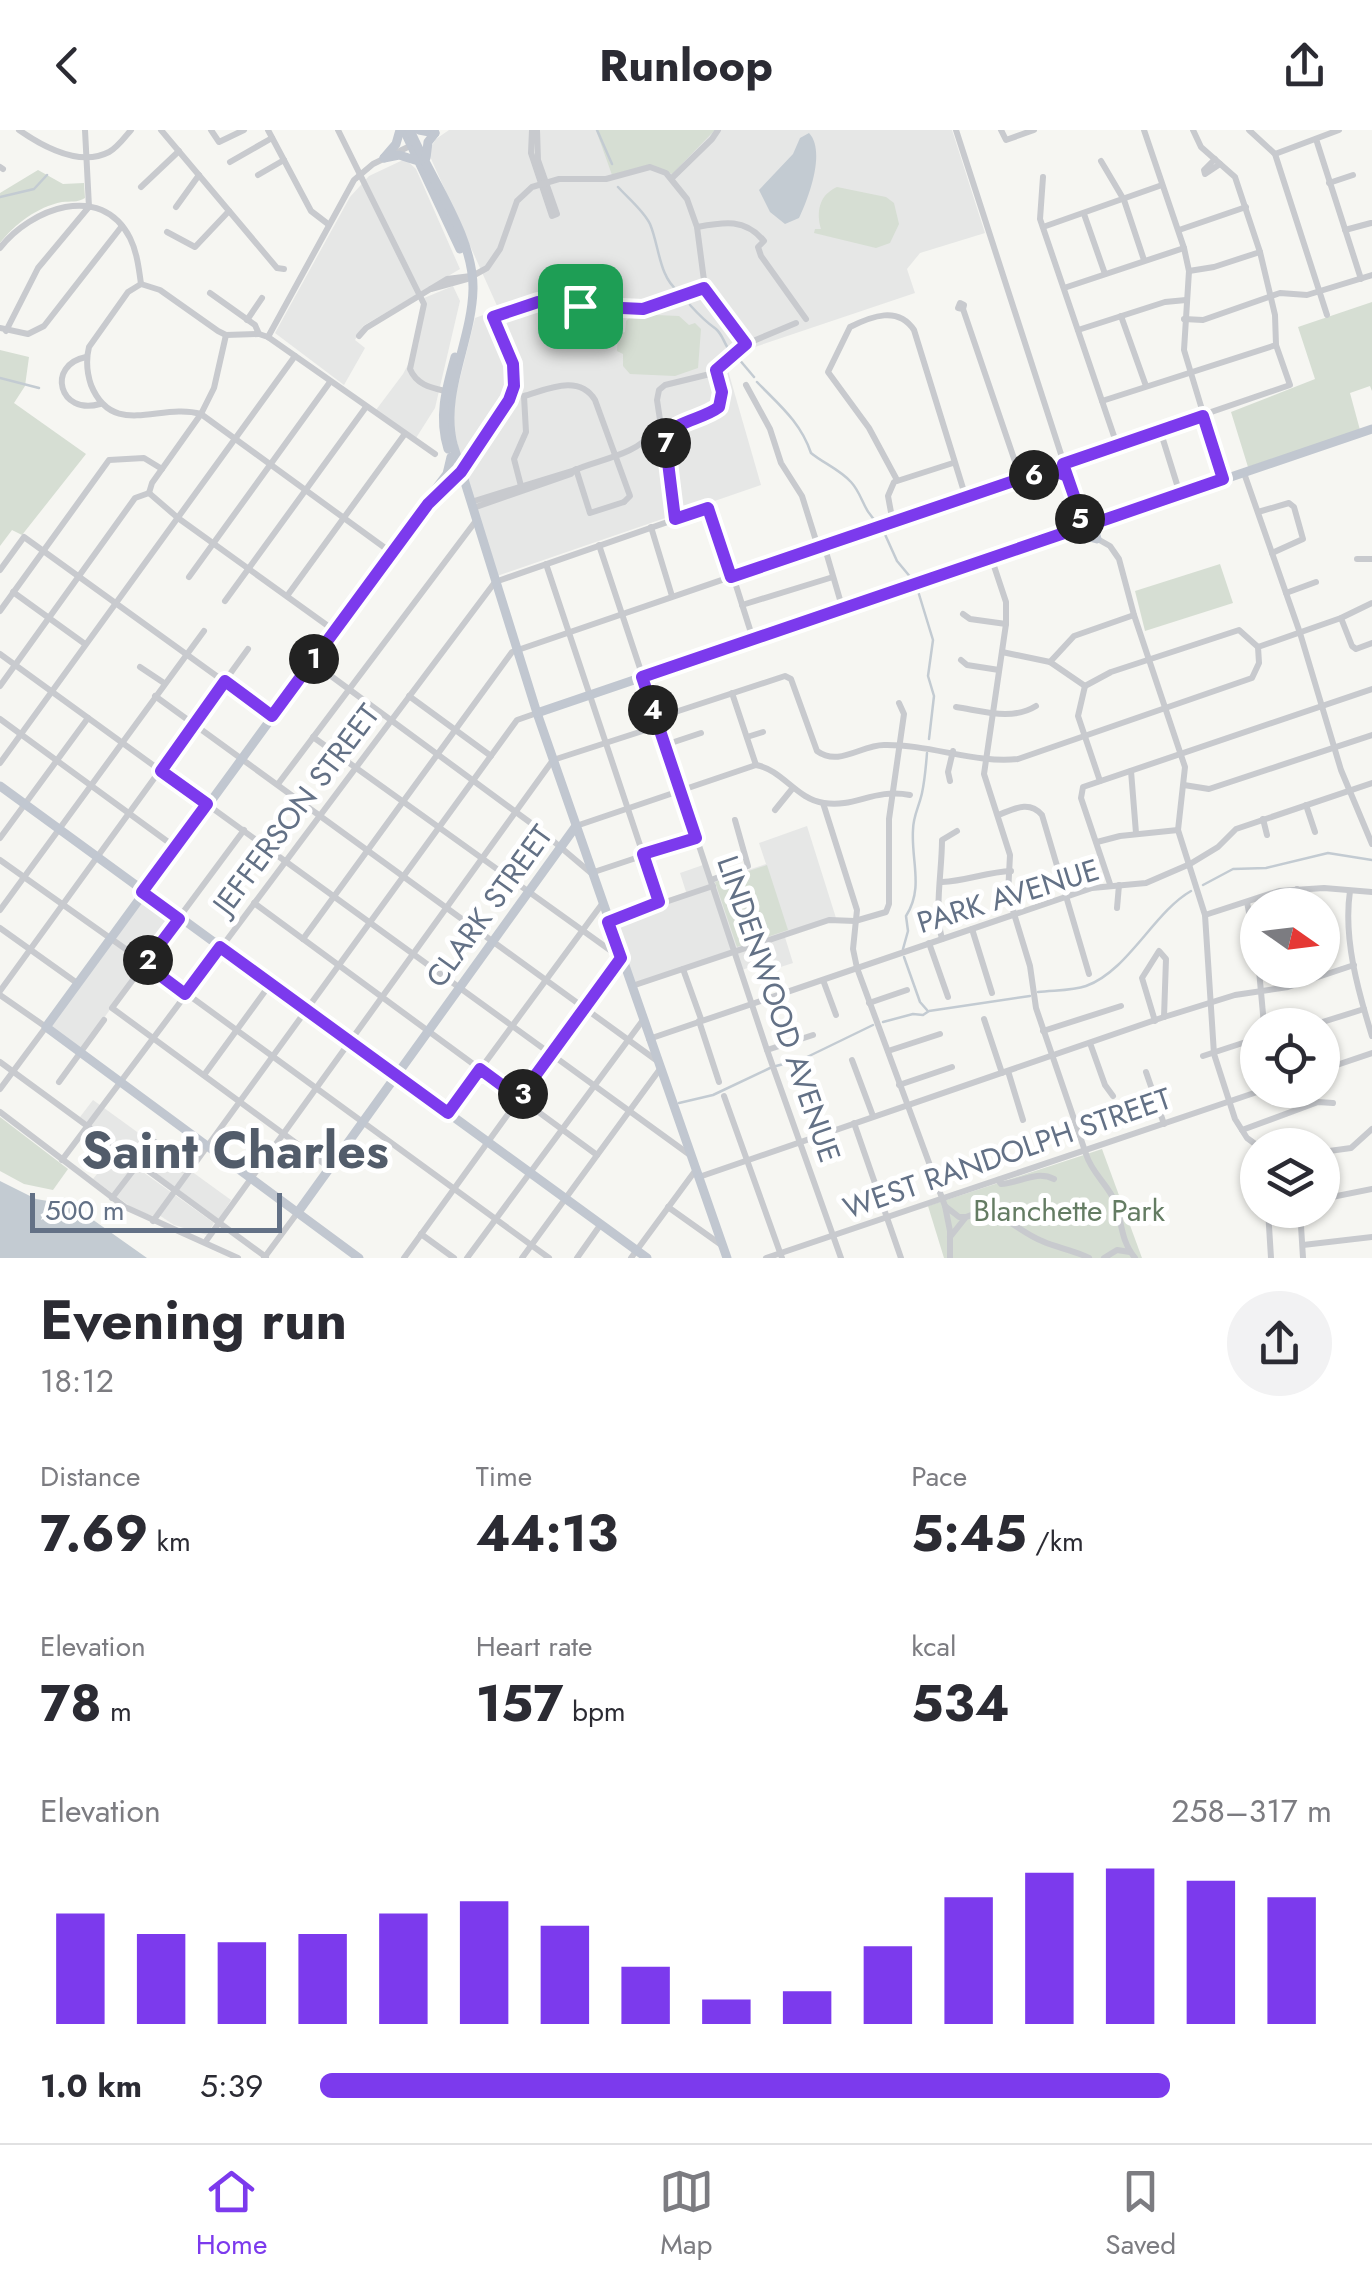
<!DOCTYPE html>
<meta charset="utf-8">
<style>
:root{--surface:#fff;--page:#f2f2f3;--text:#2b2b33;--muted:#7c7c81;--line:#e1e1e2;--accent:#7c3aed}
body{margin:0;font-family:Jost,sans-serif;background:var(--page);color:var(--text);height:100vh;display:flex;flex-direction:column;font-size:38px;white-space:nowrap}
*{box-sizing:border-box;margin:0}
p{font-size:32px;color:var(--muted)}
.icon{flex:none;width:55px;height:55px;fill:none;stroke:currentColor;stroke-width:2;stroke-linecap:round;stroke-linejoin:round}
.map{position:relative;height:1128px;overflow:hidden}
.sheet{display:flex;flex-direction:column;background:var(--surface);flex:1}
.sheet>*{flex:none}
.needle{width:65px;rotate:104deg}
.fabs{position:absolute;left:1240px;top:758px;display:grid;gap:20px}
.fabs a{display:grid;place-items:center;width:100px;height:100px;border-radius:50%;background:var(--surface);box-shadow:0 2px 8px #0004;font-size:50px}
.scale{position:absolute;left:30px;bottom:25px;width:252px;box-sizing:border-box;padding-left:10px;border:5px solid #637186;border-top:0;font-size:28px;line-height:35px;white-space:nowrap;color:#637186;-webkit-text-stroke:8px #fff;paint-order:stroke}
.pin{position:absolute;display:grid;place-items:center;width:85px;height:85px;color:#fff;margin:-42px;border-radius:20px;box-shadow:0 5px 15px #0006}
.km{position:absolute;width:50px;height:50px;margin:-25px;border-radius:50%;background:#222;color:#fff;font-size:28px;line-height:50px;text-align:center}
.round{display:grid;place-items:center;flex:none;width:105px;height:105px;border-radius:52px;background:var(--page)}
.summary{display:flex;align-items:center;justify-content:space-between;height:170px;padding:0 40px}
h1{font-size:55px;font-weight:700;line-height:75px}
.figures{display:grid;grid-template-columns:repeat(3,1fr);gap:15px;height:170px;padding:10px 40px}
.figures div{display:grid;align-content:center}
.figures b{font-size:50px;font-weight:700}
.figures small{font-size:28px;font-weight:400}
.figures p{font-size:28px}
.chart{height:280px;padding:20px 40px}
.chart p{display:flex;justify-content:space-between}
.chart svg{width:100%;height:180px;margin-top:10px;stroke:var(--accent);stroke-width:6}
ul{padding:0 40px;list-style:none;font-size:32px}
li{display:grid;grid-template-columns:160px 120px 1fr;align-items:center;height:75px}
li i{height:25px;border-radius:12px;background:var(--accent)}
header{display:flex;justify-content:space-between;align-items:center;height:130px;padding:0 40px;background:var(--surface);font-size:45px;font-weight:700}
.menu{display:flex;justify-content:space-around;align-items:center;height:140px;border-top:2px solid var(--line);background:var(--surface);font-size:28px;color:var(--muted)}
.menu a{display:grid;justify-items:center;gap:5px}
.menu .selected{color:var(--accent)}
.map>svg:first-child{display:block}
.built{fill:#e6e7e6}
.green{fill:#d6ded3}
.water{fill:#c3cbd2}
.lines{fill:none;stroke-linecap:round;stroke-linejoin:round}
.stream{stroke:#c3cbd2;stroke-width:2.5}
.minor{stroke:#c8cace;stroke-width:6}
.major{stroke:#c1c7d0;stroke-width:9}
.route-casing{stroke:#fff;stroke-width:20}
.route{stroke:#7c3aed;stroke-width:12}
.labels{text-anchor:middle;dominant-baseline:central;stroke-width:10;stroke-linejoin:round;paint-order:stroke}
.street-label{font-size:30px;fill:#637186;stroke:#fff}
.park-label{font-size:30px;fill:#647c63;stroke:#fff}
.town-label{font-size:50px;font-weight:bold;fill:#525c6a;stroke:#fff}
</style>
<header><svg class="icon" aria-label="back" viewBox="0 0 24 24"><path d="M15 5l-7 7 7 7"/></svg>Runloop<svg class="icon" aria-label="share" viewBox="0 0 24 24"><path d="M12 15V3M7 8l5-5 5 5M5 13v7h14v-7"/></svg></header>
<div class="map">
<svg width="1372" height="1128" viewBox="0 0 1372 1128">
<rect width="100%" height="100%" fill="#f6f6f2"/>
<g class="built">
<path d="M449,0H952L985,103L920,123L907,139L915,163L749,219L727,237L761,355L497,446L459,321L454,298V272L475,188L519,172L517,169L498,178L428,22L436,9Z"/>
<path d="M405,29L416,39L460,139L363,196L355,210L365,218L344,255L275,203L350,67L369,46Z"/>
<path d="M453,156L460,171L435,278L416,308L376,280L403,244L418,216L424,168Z"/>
<path d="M807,696L836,788L784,804L793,833L768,841L764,832L742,840L736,820L634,854L612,792L687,765L680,743L703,735L714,751L766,734L759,713Z"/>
<path d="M142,771L172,793L81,920L49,896Z"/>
<path d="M93,970L231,1070L219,1089L80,987Z"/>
<path d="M115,1022L214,1093L207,1105L174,1095L156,1083L153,1086L135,1080L93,1049Z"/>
</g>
<g class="green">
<path d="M596,0H715L672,44L659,38L612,45Z"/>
<path d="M38,40L63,54L84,53L85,68C77,73 71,71 62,72C37,77 15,94 0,113V63Z"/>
<path d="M837,57L886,67L894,73L899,94L890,113L876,118L814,103L815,99H821C816,82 819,65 837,57Z"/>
<path d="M1372,172V261L1370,256L1350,263L1360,300L1248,337L1231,282L1315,249L1298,197Z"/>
<path d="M633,184L679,186L689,195L695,193L701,199L698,238L675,246L630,244L623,236V224L617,221L618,204L625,202L626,191Z"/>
<path d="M0,220L29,227L25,256L14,273L86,324L22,405L12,400L0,416Z"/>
<path d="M1220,434L1233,473L1145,501L1135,461Z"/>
<path d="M767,735L788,800L737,817L715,752Z"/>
<path d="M0,987L68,1039L53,1060L24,1054L0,1041Z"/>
<path d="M1102,1019L1142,1128H944L928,1076Z"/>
</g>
<g class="water">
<path d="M809,3C826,21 809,67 799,88L785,94L770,82L759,60L793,24L800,8Z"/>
<path d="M0,1051L36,1069L72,1075L147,1128H0Z"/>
</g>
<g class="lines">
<g class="stream">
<path d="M597,0L612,34"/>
<path d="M618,57C628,68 644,81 650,94C659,115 659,147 678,161"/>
<path d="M0,67L34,59L47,45"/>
<path d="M690,175C699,185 706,192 716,199C723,205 724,214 730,221"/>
<path d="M738,228L754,247"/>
<path d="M0,248L39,258"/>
<path d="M757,252C778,274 800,291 811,323C823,333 839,339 851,352C863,365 863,381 878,393"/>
<path d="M883,400L897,431L912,449"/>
<path d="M918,461L933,510L928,546L934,566L929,609"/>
<path d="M1203,755L1233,739L1266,738L1328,723L1372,730"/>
<path d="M903,819L908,801L906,786C924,758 911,731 913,700C913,686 919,677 922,663C925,649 926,636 927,623"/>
<path d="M904,827L920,872L927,880"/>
<path d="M1038,862C1053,860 1072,861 1086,856C1128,841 1154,782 1191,761"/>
<path d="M883,892L913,884L923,885L929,881L1030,866"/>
<path d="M776,936L803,929L873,895"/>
<path d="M679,973L713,965L770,938"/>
</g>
<g class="minor">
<path d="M19,0C42,16 80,37 109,22C117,18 125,7 131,0"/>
<path d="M85,0L89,77"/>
<path d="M161,0L277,138L284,139"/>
<path d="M211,0L219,12L244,0"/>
<path d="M268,0L311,81L328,94"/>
<path d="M338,0L424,174L410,239C417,256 433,258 449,262"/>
<path d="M532,0L531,23L552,86L557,84L538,30L537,0"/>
<path d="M956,0L1082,389"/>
<path d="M1001,0L1006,10L1034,0"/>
<path d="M1144,0L1184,118L1189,141L1184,220L1223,349"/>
<path d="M1249,0L1275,24L1327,185"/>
<path d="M1316,9L1361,149"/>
<path d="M1275,24L1339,0"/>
<path d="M1215,29L1204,40L1205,44L1220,34"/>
<path d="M1101,31L1124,70L1144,130"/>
<path d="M230,32L272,8"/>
<path d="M0,37L3,39"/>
<path d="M258,45L284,30"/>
<path d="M1043,47L1040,89L1117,315"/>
<path d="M672,48L712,9L718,0"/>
<path d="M1329,53L1353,45"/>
<path d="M141,57L179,21"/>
<path d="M176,77L199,45"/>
<path d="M1084,84L1105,144"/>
<path d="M697,97C724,92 745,88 764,111L758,117L761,126L806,189"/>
<path d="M1043,97L1162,55"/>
<path d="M1179,100L1246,77"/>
<path d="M1345,100L1371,93"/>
<path d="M167,102L195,117L229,81"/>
<path d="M0,118C30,79 101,51 130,108C137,122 139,139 141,154"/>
<path d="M1189,141L1214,137L1260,122"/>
<path d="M141,154L128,162L89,217C86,229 87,243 91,255C113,309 160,272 201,284L392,423"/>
<path d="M141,154L160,160L218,201L226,205L259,204"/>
<path d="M1064,158L1184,118"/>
<path d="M431,159L467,149L487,138L500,119L517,71L532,57L559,49H606L650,37L666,43L687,69L697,97L705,158L746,214"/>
<path d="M210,163L255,195L259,204L268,207L435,324"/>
<path d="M963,179L958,178L960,173L964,175L963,179L1021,349"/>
<path d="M1121,186L1146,256"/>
<path d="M1184,189L1203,190L1280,163L1307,165L1372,145"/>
<path d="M247,190L262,168"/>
<path d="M0,198L28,204L44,196L122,96"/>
<path d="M1078,200L1165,172L1186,170"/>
<path d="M6,201L38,138L88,78"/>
<path d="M359,206L366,198L447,149L471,146"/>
<path d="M268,207L354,50L373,34L410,16"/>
<path d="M86,227C46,235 59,286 100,274"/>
<path d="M746,255L770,299L781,333L802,366L818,417"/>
<path d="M1102,271L1276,215"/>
<path d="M1160,300L1180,364"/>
<path d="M576,339L590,383L624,372"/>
<path d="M462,340C466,327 475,318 483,308C520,260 520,240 493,187L538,172L643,179L705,158"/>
<path d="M575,340C597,330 640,324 651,302C670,297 712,294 721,273C725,264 719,250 717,240"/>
<path d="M1244,343L1300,503L1341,640L1372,714"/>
<path d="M897,350L869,298L828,242L850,197C872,186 898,176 914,200L966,368"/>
<path d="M521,356L514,329L526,302L524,266C548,259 579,244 595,270L630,366L624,372"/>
<path d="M149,363L178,388L335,501"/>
<path d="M149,363L152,353L201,284L214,258L226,205"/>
<path d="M471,372L575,340L571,344L473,378"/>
<path d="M1258,382L1289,373L1294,377L1303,409L1272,423"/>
<path d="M675,389L657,270L659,260L665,255L710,244L746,214L796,193"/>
<path d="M893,393L888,366L894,352L953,333"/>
<path d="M651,397L672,466"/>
<path d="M1094,407L1110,416L1119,429L1134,485L1185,637L1178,700L1205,785L1214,924L1235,989L1247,1008L1258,1016"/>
<path d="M599,415L767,920L841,1128"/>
<path d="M824,415L843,480"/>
<path d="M1357,429H1372"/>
<path d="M992,430L1006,472V494L984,644L1010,725L1008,764L1030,836L1036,878L1086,1024C1092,1044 1109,1055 1116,1074C1122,1094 1121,1111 1135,1128"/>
<path d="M546,434L659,772"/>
<path d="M0,440L24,407L272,586"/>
<path d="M733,446L753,509"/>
<path d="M189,447L330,252"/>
<path d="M13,462L85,514"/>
<path d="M1286,463L1316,452"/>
<path d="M287,466L404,305"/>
<path d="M225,471L366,277"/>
<path d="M742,475L833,447"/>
<path d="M0,481L109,330L144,328L162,339"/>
<path d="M963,484L970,489L1006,494"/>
<path d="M1341,488L1352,516L1356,519L1372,513"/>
<path d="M1002,522L1050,532L1085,556"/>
<path d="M0,524L690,1025"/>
<path d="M961,530L967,535L999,540"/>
<path d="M312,532L539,699L591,743L696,708"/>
<path d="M1050,532L1074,506L1134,485"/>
<path d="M140,537L164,553"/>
<path d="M0,556L135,368L149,363"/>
<path d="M1085,556L1111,542L1239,500L1258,517"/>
<path d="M1085,556L1078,586L1100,651"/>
<path d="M732,563L756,635"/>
<path d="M155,566L656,930"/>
<path d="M409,566L491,626"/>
<path d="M956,577C983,581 1012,591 1036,576"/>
<path d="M657,588L785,546L791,549L817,621C839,637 861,615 884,615C930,614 976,634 1018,629L1252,548L1259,533L1258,517L1341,488L1372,473"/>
<path d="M0,589L175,717"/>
<path d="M313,607L621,828L404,1128"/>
<path d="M747,607L763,602"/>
<path d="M665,615L701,603"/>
<path d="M0,633L295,226"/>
<path d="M1131,641L1136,703"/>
<path d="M950,651L948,642L953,621"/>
<path d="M278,654L475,392"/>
<path d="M1184,655L1209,659L1372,605"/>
<path d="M823,673L857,780L853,819L857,838L945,1076"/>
<path d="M1306,675L1315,702"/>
<path d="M775,680L792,659"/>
<path d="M998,685C1014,679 1029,670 1042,685L1089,844"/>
<path d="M1263,689L1267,705"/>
<path d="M576,696L756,635C783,640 796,669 824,673C855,678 874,658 910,665"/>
<path d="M244,700L112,878L330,1038"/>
<path d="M0,708L88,588"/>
<path d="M1097,712L1120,706L1178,700"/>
<path d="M0,730L134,825"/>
<path d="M711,750L748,736L735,690"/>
<path d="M942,752C966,751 987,742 1011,741"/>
<path d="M1110,754L1081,668L1083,657L1372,559"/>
<path d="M1297,759L1298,775"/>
<path d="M1350,761C1343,808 1358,861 1372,906"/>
<path d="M1247,772L1258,830"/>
<path d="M254,773L597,1025"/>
<path d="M1117,778L1119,755"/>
<path d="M0,780L204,501"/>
<path d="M1205,785L1279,761L1324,758L1372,762"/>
<path d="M609,791L713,756"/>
<path d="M0,798L77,853"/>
<path d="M972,799L992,863"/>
<path d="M303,809L512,522L1290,255L1276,215L1275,185L1260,122L1235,47L1201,17L1193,0"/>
<path d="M942,809C934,779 942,742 942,710L957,701"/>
<path d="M929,813L948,867"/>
<path d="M135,826L549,1128"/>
<path d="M683,839L701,889"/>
<path d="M1259,840L1264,895"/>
<path d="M823,850L836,885"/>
<path d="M632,856L829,790L855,791L886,782L889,774V689L904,584L899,573"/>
<path d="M0,861L248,519"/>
<path d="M0,865L46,897L0,959"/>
<path d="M869,873L907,860"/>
<path d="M984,889L1002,943"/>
<path d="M699,891L719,952"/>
<path d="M1155,891L1142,848L1159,821L1166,829L1164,887"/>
<path d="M1313,895L1364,879"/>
<path d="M1043,901L1121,876"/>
<path d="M649,909L1092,758L1146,753L1190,734L1218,717L1236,699L1372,653"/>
<path d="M1090,913L1105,955L1113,966"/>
<path d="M767,920L813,905"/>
<path d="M888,921L940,904"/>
<path d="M1203,926L1258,908"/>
<path d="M852,930L873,986"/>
<path d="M0,932L266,1127"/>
<path d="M1322,940L1372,923"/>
<path d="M1008,941L1023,990"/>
<path d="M1146,942L1164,994"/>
<path d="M204,945L271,853"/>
<path d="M59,952L104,890"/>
<path d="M899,955L952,937"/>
<path d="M724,966L782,1128"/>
<path d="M0,982L125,1077L238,1128"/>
<path d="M448,983L602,774"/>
<path d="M854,993L901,1128"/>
<path d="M1242,1000L1318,972L1333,973"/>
<path d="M1322,1022L1351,1018L1372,999"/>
<path d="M62,1030L495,452L708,378L731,447"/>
<path d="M699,1047L1164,887L1235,865L1288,857L1354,835"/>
<path d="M998,1050L1001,1054C1020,1053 1036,1040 1054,1049"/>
<path d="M112,1068L155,1012"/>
<path d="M1322,1069L1372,1059"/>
<path d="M668,1077L720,1114"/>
<path d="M1268,1080L1271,1128"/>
<path d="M1300,1080L1303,1128"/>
<path d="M153,1091L517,590L537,583"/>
<path d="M421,1104L454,1128"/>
<path d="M950,1107L966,1087C999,1074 1014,1100 1042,1111C1057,1118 1074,1120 1089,1128"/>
<path d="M206,1111L553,630L658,596"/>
<path d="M1303,1115L1372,1107"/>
<path d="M264,1128L298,1082"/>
<path d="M467,1128L643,890"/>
<path d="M522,1128L660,939"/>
<path d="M577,1128L601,1094"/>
<path d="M631,1128L695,1041"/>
<path d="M766,1128L1263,960"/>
<path d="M950,1128V1101L945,1076L959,1087H965"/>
<path d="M1104,1128L1117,1120L1130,1122"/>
</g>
<g class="major">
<path d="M404,0L460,119"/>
<path d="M410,0C430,48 474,107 473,159C472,211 440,263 453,314L537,583L727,1128"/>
<path d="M419,0L435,3"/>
<path d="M384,28L399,25L415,30"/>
<path d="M384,28L396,14L400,0"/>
<path d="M426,28L428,12L435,3"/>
<path d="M448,319C438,287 446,259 455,227"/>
<path d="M432,364L447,344L451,327"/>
<path d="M1073,400L1081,386L1098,392L1095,401L1097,409L1073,403"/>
<path d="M537,583L1372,299"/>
<path d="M0,656L647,1128"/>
<path d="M298,1082L576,696"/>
<path d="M359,1128L46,897L428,374L461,341"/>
</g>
</g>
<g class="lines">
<defs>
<path id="route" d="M580,176L538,172L493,187L513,234L514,256L509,270L461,342L428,374L272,586L225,551L161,641L207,674L142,762L179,789L145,834L185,864L220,817L448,983L480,939L519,968L621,828L608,792L659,772L643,724L696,708L642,547L1073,400L1081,386L1063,334L1203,286L1223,349L1098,392L1081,386L1067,346L1049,339L731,447L708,378L675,389L665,308C676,290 702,290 719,277L722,262L716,240L746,214L704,158L643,179L580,176"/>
</defs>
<use href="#route" class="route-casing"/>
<use href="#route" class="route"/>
</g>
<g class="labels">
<g class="street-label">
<text transform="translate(296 679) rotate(-53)">JEFFERSON STREET</text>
<text transform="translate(1008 766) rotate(-17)">PARK AVENUE</text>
<text transform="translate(489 776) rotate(-54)">CLARK STREET</text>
<text transform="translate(779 879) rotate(71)">LINDENWOOD AVENUE</text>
<text transform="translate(1007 1023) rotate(-19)">WEST RANDOLPH STREET</text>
</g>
<g class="park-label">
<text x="1069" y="1080">Blanchette Park</text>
</g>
<g class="town-label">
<text x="235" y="1020">Saint Charles</text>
</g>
</g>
</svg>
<div class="fabs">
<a><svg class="needle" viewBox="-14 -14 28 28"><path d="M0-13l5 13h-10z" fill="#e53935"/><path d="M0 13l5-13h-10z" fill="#7c7c81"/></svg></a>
<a><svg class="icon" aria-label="locate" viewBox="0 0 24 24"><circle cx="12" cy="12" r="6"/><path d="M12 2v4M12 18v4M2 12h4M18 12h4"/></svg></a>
<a><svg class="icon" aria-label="layers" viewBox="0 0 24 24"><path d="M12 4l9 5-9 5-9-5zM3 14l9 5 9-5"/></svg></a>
</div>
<div class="scale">500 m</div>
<div class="pin" style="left:580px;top:176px;background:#1e9e55"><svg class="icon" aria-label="arrive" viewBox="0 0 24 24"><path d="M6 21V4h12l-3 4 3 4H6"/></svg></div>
<b class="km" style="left:314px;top:529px">1</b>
<b class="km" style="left:148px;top:830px">2</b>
<b class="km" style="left:523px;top:964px">3</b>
<b class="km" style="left:653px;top:580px">4</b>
<b class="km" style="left:1080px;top:389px">5</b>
<b class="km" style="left:1034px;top:345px">6</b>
<b class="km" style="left:666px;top:313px">7</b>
</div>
<section class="sheet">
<div class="summary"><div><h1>Evening run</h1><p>18:12</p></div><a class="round"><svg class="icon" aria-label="share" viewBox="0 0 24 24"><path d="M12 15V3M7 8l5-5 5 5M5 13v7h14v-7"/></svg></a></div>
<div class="figures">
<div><p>Distance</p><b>7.69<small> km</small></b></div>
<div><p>Time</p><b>44:13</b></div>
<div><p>Pace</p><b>5:45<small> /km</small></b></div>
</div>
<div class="figures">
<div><p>Elevation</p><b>78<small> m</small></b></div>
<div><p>Heart rate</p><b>157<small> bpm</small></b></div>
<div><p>kcal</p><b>534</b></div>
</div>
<div class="chart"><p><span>Elevation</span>258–317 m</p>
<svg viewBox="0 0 160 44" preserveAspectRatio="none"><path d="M5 44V17M15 44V22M25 44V24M35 44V22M45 44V17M55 44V14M65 44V20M75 44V30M85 44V38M95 44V36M105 44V25M115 44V13M125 44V7M135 44V6M145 44V9M155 44V13"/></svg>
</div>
<ul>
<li><b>1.0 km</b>5:39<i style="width:84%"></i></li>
</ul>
</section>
<nav class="menu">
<a class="selected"><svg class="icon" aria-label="home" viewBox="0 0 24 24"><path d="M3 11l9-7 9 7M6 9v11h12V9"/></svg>Home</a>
<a><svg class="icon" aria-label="map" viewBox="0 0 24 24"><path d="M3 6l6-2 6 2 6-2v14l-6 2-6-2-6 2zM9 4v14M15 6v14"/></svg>Map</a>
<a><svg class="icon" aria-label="saved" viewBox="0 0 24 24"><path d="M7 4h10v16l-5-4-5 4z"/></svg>Saved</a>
</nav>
